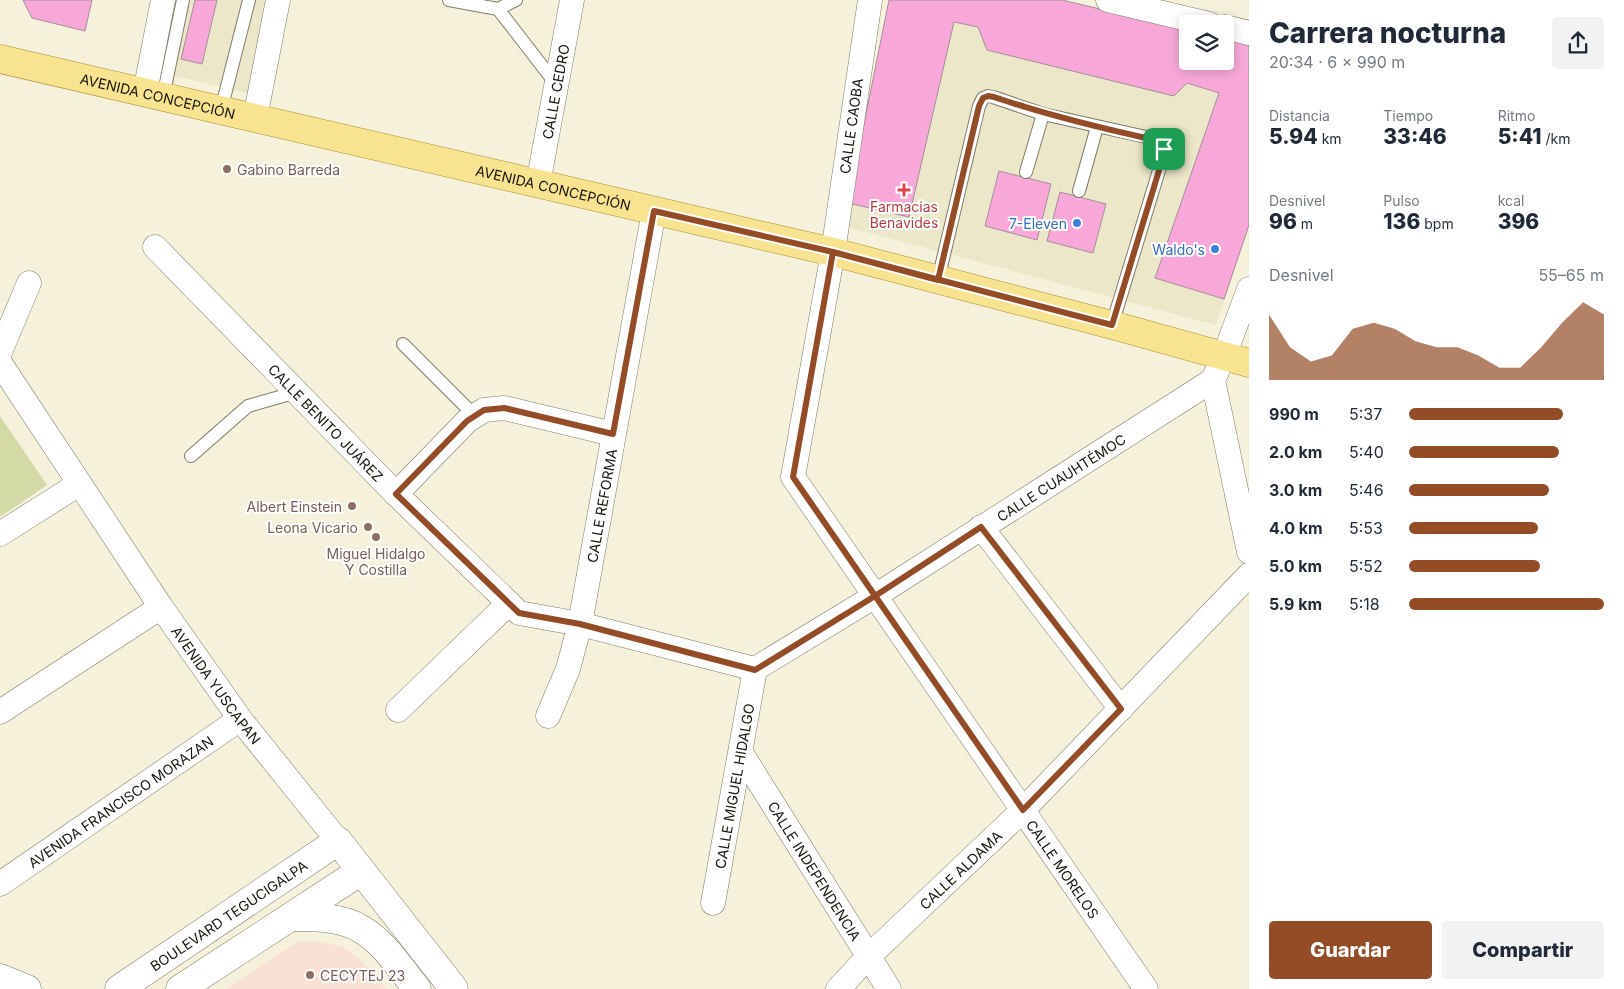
<!DOCTYPE html>
<html lang="es">
<meta charset="utf-8">
<style>
:root{--surface:#fff;--page:#f2f2f3;--text:#1f2937;--muted:#747a83;--accent:#934c25}
body{margin:0;font-family:Inter,sans-serif;background:var(--page);color:var(--text);height:100vh;display:flex;flex-direction:column;font-size:19px;white-space:nowrap}
*{box-sizing:border-box;margin:0}
p{font-size:16px;color:var(--muted)}
.icon{flex:none;width:28px;height:28px;fill:none;stroke:currentColor;stroke-width:2;stroke-linecap:round;stroke-linejoin:round}
.map{position:relative;flex:1;overflow:hidden}
.panel{display:flex;flex-direction:column;background:var(--surface);width:375px}
.panel>*{flex:none}
.controls{position:absolute;left:1179px;top:15px;display:grid;gap:10px}
.controls a{display:grid;place-items:center;width:55px;height:55px;border-radius:5px;background:var(--surface);box-shadow:0 2px 12px #0003;font-size:25px}
.pin{position:absolute;display:grid;place-items:center;width:42px;height:42px;color:#fff;margin:-21px;border-radius:10px;box-shadow:0 2px 8px #0006}
.round{display:grid;place-items:center;flex:none;width:52px;height:52px;border-radius:5px;background:var(--page)}
.summary{display:flex;align-items:center;justify-content:space-between;height:85px;padding:0 20px}
h1{font-size:28px;font-weight:800;line-height:38px}
.figures{display:grid;grid-template-columns:repeat(3,1fr);gap:8px;height:85px;padding:5px 20px}
.figures div{display:grid;align-content:center}
.figures b{font-size:21px;font-weight:800}
.figures small{font-size:14px;font-weight:400}
.figures p{font-size:14px}
.chart{height:140px;padding:10px 20px}
.chart p{display:flex;justify-content:space-between}
.chart svg{width:100%;height:90px;margin-top:5px;fill:var(--accent);opacity:.7}
.primary-button{display:flex;gap:10px;margin-top:auto;padding:10px 20px}
.primary-button a{flex:1;height:58px;border-radius:5px;background:var(--accent);color:#fff;font-size:20px;font-weight:800;line-height:58px;text-align:center}
.primary-button a+a{background:var(--page);color:var(--text)}
ul{padding:0 20px;list-style:none;font-size:16px}
li{display:grid;grid-template-columns:80px 60px 1fr;align-items:center;height:38px}
li i{height:12px;border-radius:6px;background:var(--accent)}
main{display:flex;flex:1;min-height:0}
.map>svg:first-child{display:block}
.built{fill:#ede7c9}
.education{fill:#f9e1d6}
.green{fill:#d3daa6}
.building{fill:#f8a8d8;stroke:#a38e9a}
.lines{fill:none;stroke-linecap:round;stroke-linejoin:round}
.service-casing{stroke:#7f7b67;stroke-width:14}
.minor-casing{stroke:#7f7b67;stroke-width:25}
.tertiary-casing{stroke:#7f7b67;stroke-width:29}
.primary-casing{stroke:#a68f32;stroke-width:29}
.service{stroke:#fff;stroke-width:12}
.minor{stroke:#fff;stroke-width:24}
.tertiary{stroke:#fff;stroke-width:28}
.primary{stroke:#f8e390;stroke-width:28}
.route-casing{stroke:#fff;stroke-width:10}
.route{stroke:#934c25;stroke-width:6}
.education-dot{fill:#8d6e63;stroke:#fff;stroke-width:2}
.health-dot{fill:#e0444e;stroke:#fff;stroke-width:2}
.shop-dot{fill:#3f7fe0;stroke:#fff;stroke-width:2}
.labels{text-anchor:middle;dominant-baseline:central;stroke-width:4;stroke-linejoin:round;paint-order:stroke}
.street-label{font-size:14px;fill:#18160e;stroke:#fff}
.education-label{font-size:14px;fill:#785e54;stroke:#fff;text-anchor:start}
.health-label{font-size:14px;fill:#be3a42;stroke:#fff}
.shop-label{font-size:14px;fill:#366cbe;stroke:#fff;text-anchor:end}
</style>
<main>
<div class="map">
<svg width="1249" height="989" viewBox="0 0 1249 989">
<rect width="100%" height="100%" fill="#f6f1db"/>
<g class="built">
<path d="M174,0H268L250,94L159,72Z"/>
<path d="M889,0H1062L1187,30L1188,61H1225L1249,44V228L1216,325L843,226Z"/>
</g>
<path class="education" d="M297,942H322L343,947L362,961L386,989H226Z"/>
<path class="green" d="M0,416L47,485L0,517Z"/>
<g class="building">
<path d="M23,0H92L85,31L32,18Z"/>
<path d="M195,0H217L202,64L181,59Z"/>
<path d="M889,0H1062L1188,30V61H1225V39L1249,44V225L1224,299L1155,278L1219,93L1187,83L1174,96L987,50L978,27L954,22L909,217L848,203Z"/>
<path d="M999,171L1051,184L1037,240L985,226Z"/>
<path d="M1060,192L1106,204L1093,253L1047,241Z"/>
</g>
<g class="lines">
<defs>
<g id="service">
<path d="M449,0L498,9L516,0"/>
<path d="M498,9L556,84"/>
<path d="M163,97L183,0"/>
<path d="M221,110L249,0"/>
<path d="M1026,172L1043,114"/>
<path d="M1079,191L1097,127"/>
<path d="M938,280L979,106L983,98L988,96L993,97L1043,114L1155,139L1162,145L1164,154L1112,325"/>
<path d="M403,344L475,416"/>
<path d="M191,456L248,406L297,392"/>
</g>
<g id="minor">
<path id="s1" d="M870,0L833,252L793,477L1146,989"/>
<path d="M1108,0L1209,24"/>
<path d="M1225,27L1249,33"/>
<path d="M145,92L163,0"/>
<path d="M255,118L278,0"/>
<path id="s2" d="M538,184L572,0"/>
<path id="s3" d="M155,247L396,494L519,613L580,624L755,669"/>
<path d="M1249,289L1224,356L1213,380L1249,552"/>
<path d="M0,352L29,283"/>
<path id="s4" d="M0,363L161,607L240,719L338,841"/>
<path d="M396,494L467,421L484,410L504,408L613,434"/>
<path d="M981,527L1121,709"/>
<path d="M0,534L79,484"/>
<path id="s5" d="M755,669L875,596L1213,380"/>
<path d="M398,710L509,603"/>
<path d="M0,712L161,607"/>
<path id="s6" d="M548,716L568,669L580,624L654,211"/>
<path id="s7" d="M741,753L889,989"/>
<path id="s8" d="M0,884L240,719"/>
<path id="s9" d="M713,903L755,669"/>
<path id="s10" d="M838,989L868,957L1023,810L1249,575"/>
</g>
<g id="tertiary">
<path d="M293,917C315,917 342,917 361,929C385,943 400,968 417,989"/>
<path d="M0,978L27,989"/>
<path id="s11" d="M119,989L338,841L454,989"/>
<path d="M180,989L361,871"/>
</g>
<g id="primary">
<path id="s12" d="M0,59L833,252L1112,325L1249,363"/>
</g>
</defs>
<use href="#service" class="service-casing"/>
<use href="#minor" class="minor-casing"/>
<use href="#tertiary" class="tertiary-casing"/>
<use href="#primary" class="primary-casing"/>
<use href="#service" class="service"/>
<use href="#minor" class="minor"/>
<use href="#tertiary" class="tertiary"/>
<use href="#primary" class="primary"/>
</g>
<g class="lines">
<defs>
<path id="route" d="M1164,149V154L1112,325L833,252L654,211L613,434L504,408L484,410L467,421L396,494L519,613L580,624L755,670L875,596L981,527L1121,709L1023,810C946,699 870,588 793,477L833,252L938,280L979,106L983,98L988,96L994,97C1047,115 1100,128 1155,140L1159,141L1164,149"/>
</defs>
<use href="#route" class="route-casing"/>
<use href="#route" class="route"/>
</g>
<g class="education-dot">
<circle cx="227" cy="169" r="5"/>
<circle cx="352" cy="506" r="5"/>
<circle cx="368" cy="527" r="5"/>
<circle cx="376" cy="537" r="5"/>
<circle cx="310" cy="975" r="5"/>
</g>
<path class="health-dot" d="M901.5 182.5h5v5h5v5h-5v5h-5v-5h-5v-5h5z"/>
<g class="shop-dot">
<circle cx="1077" cy="223" r="5"/>
<circle cx="1215" cy="249" r="5"/>
</g>
<g class="labels">
<g class="street-label">
<text stroke="none"><textPath href="#s2" startOffset="94">CALLE CEDRO</textPath></text>
<text stroke="none"><textPath href="#s12" startOffset="162">AVENIDA CONCEPCIÓN</textPath></text>
<text transform="translate(851 126) rotate(-82)">CALLE CAOBA</text>
<text stroke="none"><textPath href="#s12" startOffset="568">AVENIDA CONCEPCIÓN</textPath></text>
<text stroke="none"><textPath href="#s3" startOffset="245">CALLE BENITO JUÁREZ</textPath></text>
<text stroke="none"><textPath href="#s5" startOffset="361">CALLE CUAUHTÉMOC</textPath></text>
<text stroke="none"><textPath href="#s6" startOffset="218">CALLE REFORMA</textPath></text>
<text stroke="none"><textPath href="#s4" startOffset="388">AVENIDA YUSCAPAN</textPath></text>
<text stroke="none"><textPath href="#s9" startOffset="119">CALLE MIGUEL HIDALGO</textPath></text>
<text stroke="none"><textPath href="#s8" startOffset="146">AVENIDA FRANCISCO MORAZAN</textPath></text>
<text stroke="none"><textPath href="#s10" startOffset="171">CALLE ALDAMA</textPath></text>
<text stroke="none"><textPath href="#s1" startOffset="959">CALLE MORELOS</textPath></text>
<text stroke="none"><textPath href="#s7" startOffset="139">CALLE INDEPENDENCIA</textPath></text>
<text stroke="none"><textPath href="#s11" startOffset="132">BOULEVARD TEGUCIGALPA</textPath></text>
</g>
<g class="education-label">
<text x="237" y="169">Gabino Barreda</text>
<text x="342" y="506" text-anchor="end">Albert Einstein</text>
<text x="358" y="527" text-anchor="end">Leona Vicario</text>
<text x="376" y="553" text-anchor="middle">Miguel Hidalgo<tspan x="376" dy="16">Y Costilla</tspan></text>
<text x="320" y="975">CECYTEJ 23</text>
</g>
<g class="health-label">
<text x="904" y="206">Farmacias<tspan x="904" dy="16">Benavides</tspan></text>
</g>
<g class="shop-label">
<text x="1067" y="223">7-Eleven</text>
<text x="1205" y="249">Waldo's</text>
</g>
</g>
</svg>
<div class="controls">
<a><svg class="icon" aria-label="layers" viewBox="0 0 24 24"><path d="M12 4l9 5-9 5-9-5zM3 14l9 5 9-5"/></svg></a>
</div>
<div class="pin" style="left:1164px;top:149px;background:#1e9e55"><svg class="icon" aria-label="arrive" viewBox="0 0 24 24"><path d="M6 21V4h12l-3 4 3 4H6"/></svg></div>
</div>
<section class="panel">
<div class="summary"><div><h1>Carrera nocturna</h1><p>20:34 · 6 × 990 m</p></div><a class="round"><svg class="icon" aria-label="share" viewBox="0 0 24 24"><path d="M12 15V3M7 8l5-5 5 5M5 13v7h14v-7"/></svg></a></div>
<div class="figures">
<div><p>Distancia</p><b>5.94<small> km</small></b></div>
<div><p>Tiempo</p><b>33:46</b></div>
<div><p>Ritmo</p><b>5:41<small> /km</small></b></div>
</div>
<div class="figures">
<div><p>Desnivel</p><b>96<small> m</small></b></div>
<div><p>Pulso</p><b>136<small> bpm</small></b></div>
<div><p>kcal</p><b>396</b></div>
</div>
<div class="chart"><p><span>Desnivel</span>55–65 m</p>
<svg viewBox="0 0 160 44" preserveAspectRatio="none"><path d="M0 44V12L10 28L20 35L30 32L40 19L50 16L60 19L70 25L80 28L90 28L100 32L110 38L120 38L130 28L140 16L150 6L160 12V44z"/></svg>
</div>
<ul>
<li><b>990 m</b>5:37<i style="width:79%"></i></li>
<li><b>2.0 km</b>5:40<i style="width:77%"></i></li>
<li><b>3.0 km</b>5:46<i style="width:72%"></i></li>
<li><b>4.0 km</b>5:53<i style="width:66%"></i></li>
<li><b>5.0 km</b>5:52<i style="width:67%"></i></li>
<li><b>5.9 km</b>5:18<i style="width:100%"></i></li>
</ul>
<div class="primary-button"><a>Guardar</a><a>Compartir</a></div>
</section>
</main>
